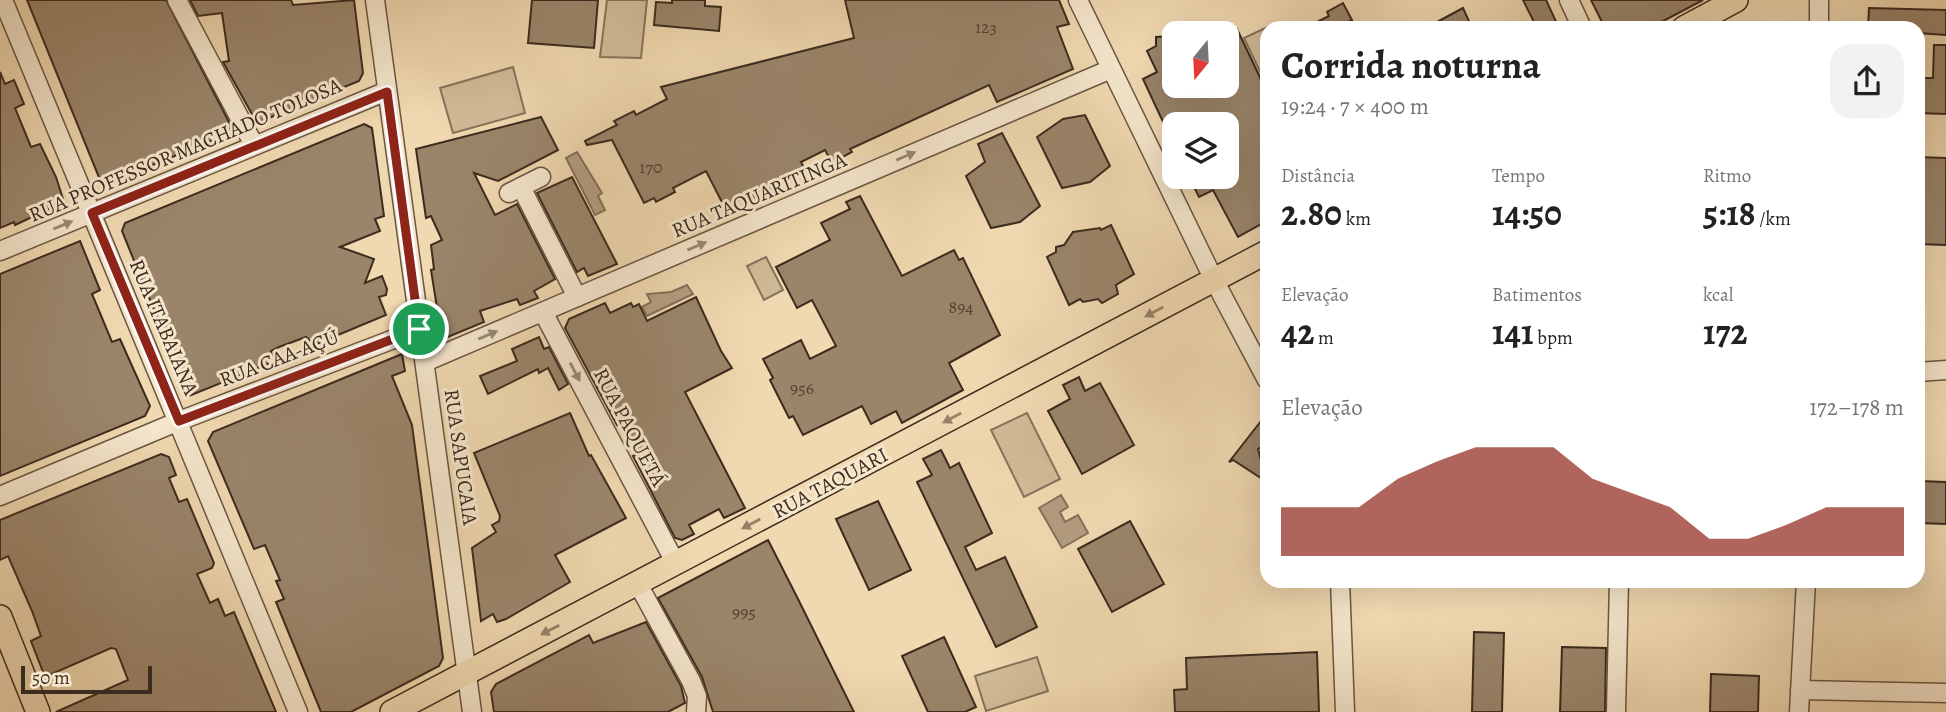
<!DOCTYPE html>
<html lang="pt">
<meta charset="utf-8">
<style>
:root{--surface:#fff;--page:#f2f2f2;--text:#222;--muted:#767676;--accent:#8f2418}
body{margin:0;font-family:Alegreya,serif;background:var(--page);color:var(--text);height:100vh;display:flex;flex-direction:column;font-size:26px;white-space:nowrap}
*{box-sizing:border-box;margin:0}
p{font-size:23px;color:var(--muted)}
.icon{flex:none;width:38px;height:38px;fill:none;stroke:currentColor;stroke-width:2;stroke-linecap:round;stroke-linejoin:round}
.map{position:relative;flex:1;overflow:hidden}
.sheet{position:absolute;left:1260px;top:21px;width:665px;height:567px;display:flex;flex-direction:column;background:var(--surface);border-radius:21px;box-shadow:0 7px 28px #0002}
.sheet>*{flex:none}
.needle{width:46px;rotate:198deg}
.buttons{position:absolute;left:1162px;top:21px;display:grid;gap:14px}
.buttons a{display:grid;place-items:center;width:77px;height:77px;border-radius:14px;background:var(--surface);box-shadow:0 7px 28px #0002;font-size:35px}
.scale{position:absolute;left:21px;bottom:18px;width:131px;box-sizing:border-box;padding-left:7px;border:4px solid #3c2b1f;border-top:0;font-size:19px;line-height:24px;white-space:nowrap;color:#3c2b1f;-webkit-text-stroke:5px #f5e6cc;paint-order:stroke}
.pin{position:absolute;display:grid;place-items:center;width:60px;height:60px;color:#fff;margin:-30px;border:4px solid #fff;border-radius:50%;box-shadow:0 2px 7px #0007}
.round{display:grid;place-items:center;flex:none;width:74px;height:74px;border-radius:21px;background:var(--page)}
.head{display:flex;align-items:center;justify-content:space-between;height:119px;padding:0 21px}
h1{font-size:38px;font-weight:700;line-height:52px}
.stats{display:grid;grid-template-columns:repeat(3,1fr);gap:10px;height:119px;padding:7px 21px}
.stats div{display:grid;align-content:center}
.stats b{font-size:35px;font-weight:700}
.stats small{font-size:19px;font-weight:400}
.stats p{font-size:19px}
.chart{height:196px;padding:14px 21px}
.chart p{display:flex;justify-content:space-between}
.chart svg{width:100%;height:126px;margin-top:7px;fill:var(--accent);opacity:.7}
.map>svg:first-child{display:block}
.green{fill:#d1bb97;stroke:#86735b;stroke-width:2}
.water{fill:#b39d7f;stroke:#836f59;stroke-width:2}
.building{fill:#9a856a;stroke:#3c2b1f;stroke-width:2}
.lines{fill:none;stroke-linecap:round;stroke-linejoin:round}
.minor-casing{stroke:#695643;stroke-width:21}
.major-casing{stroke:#3c2b1f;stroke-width:26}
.minor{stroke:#f5e6cc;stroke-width:18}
.major{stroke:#f0d8b0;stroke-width:23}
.oneway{fill:#988876}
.oneway2{fill:#968268}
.route-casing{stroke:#fff;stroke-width:14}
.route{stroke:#8f2418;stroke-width:9}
.labels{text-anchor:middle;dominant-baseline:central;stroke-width:6;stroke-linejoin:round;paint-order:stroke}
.number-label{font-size:18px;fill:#544232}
.street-label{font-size:21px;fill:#3c2b1f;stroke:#f5e6cc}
</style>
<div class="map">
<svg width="1946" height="712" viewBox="0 0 1946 712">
<rect width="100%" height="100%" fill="#f0d8b0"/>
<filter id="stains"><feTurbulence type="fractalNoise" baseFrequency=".00286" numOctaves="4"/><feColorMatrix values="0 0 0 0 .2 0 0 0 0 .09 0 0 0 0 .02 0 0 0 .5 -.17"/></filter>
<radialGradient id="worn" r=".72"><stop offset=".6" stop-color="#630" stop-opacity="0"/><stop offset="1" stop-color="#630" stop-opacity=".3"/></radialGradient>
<g class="green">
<path d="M607,0H647L641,58L600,57Z"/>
<path d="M1276,23L1278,28H1267V86L1244,38Z"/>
<path d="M513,67L525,113L453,133L440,88Z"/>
<path d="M766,257L783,290L764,300L747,266Z"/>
<path d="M1027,413L1060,479L1024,497L991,430Z"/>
<path d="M1037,657L1048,691L986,711L975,676Z"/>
</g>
<g class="water">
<path d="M577,152L602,193L598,196L605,210L595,215L566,158Z"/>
<path d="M687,285L693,294L647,316L642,307L651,302L647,294L671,292Z"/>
<path d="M1061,495L1068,507L1060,512L1065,522L1078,515L1088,533L1062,548L1039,508Z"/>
</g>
<g class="building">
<path d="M27,0H166L231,126L228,134L109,183L100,180Z"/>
<path d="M190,0H291L293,5L354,0L363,73L359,81L257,123L223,62L229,61L222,13L198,16Z"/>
<path d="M532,0H598L594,48L528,43Z"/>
<path d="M672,0H705V6L721,7L719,31L654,25L656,2L672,3Z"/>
<path d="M845,0H1059L1069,24L1057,27L1073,69L997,102L989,85L850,149L852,152L832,163L825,150L801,162L806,172L755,198L752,193L725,208L706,171L673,188L675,192L656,202L654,198L644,203L612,140L587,145L585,141L617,125L614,121L634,111L636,115L667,99L661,87L854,38Z"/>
<path d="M1523,0H1546L1559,28H1537Z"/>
<path d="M1591,0H1703L1650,28H1605Z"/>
<path d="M1343,3L1352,20L1336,28H1305L1329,16L1327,12Z"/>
<path d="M1463,8L1472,28H1426Z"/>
<path d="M1869,8L1946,10V35L1918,33V28H1868Z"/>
<path d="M1237,29L1267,92V221L1238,237L1213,190L1199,197L1191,181L1200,177H1227V124H1203L1199,117L1186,124H1164L1143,79L1157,72L1147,51L1156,46V37L1174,36V86H1227V35Z"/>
<path d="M1934,45H1946V114L1918,113V78H1933Z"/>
<path d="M0,72L5,84L14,80L24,104L15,108L31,147L40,144L56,177L64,202L15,225L14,222L0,228Z"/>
<path d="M1085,115L1110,166L1090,182L1062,188L1037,137L1063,119Z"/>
<path d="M541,117L558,150L498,181L474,173L495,215L517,204L555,279L534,291L538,298L520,305L517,299L480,311L484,322L448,337L441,333L431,270L434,269L431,245L442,240L431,216L426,218L416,149Z"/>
<path d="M364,124L372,128L384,216L375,219L380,231L340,247L374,259L365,283L382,276L387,289L386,295L379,297L386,315L314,345L306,337L279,347L271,351L275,361L189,396L122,231L125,223Z"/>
<path d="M1002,133L1040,206L1020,222L991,228L966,176L985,162L978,144Z"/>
<path d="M1918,157L1946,158V245L1918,244Z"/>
<path d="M572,177L617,264L588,276L584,268L577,272L537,193Z"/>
<path d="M860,196L902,276L954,250L959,260L963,258L1000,335L949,363L963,390L902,423L896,411L871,424L862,406L803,435L793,416L789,418L770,380L773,378L763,359L801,340L810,359L836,346L812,300L797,308L776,267L830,240L821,223L850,209L846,202Z"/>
<path d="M1111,225L1134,274L1116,285L1118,294L1102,303L1098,299L1083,302L1080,299L1069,305L1047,257L1056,252V247L1064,245L1073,232L1100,228L1101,230Z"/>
<path d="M80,241L100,290L92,294L112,342L120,339L150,406L145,416L0,476V274Z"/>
<path d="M696,297L721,351L732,368L685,392L745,508L724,518L719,509L689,525L694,534L682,540L675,538L633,456L639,453L622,422L617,425L565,328L569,319L605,303L610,313L631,303L633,307L639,304L647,321Z"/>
<path d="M539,337L544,349L549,347L568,384L559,390L548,368L539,373L538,369L488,394L480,376L517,361L512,349Z"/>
<path d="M402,354L405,371L392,376L412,425L443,658L439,666L351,712H321L276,602L284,599L276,581L280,580L265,545L254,549L208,441L213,432Z"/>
<path d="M1079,377L1085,391L1100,383L1134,445L1082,474L1048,411L1070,399L1063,385Z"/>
<path d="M570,413L589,456L591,455L626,518L555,555L570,582L506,619L497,622L493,614L481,621L472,548L496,532L492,525L499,521L500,516L474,453Z"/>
<path d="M1261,421L1267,433V444L1258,449L1267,482L1233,460L1229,462Z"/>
<path d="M941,450L950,468L959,463L992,533L965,547L976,570L1005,557L1037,627L996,647L917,482L932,475L923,459Z"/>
<path d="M161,454L169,457L176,475L169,478L179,502L187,499L214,563L212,568L197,574L210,603L218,599L225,616L234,612L276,712H56L128,680L116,649L111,648L45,677L31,641L41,636L32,611L8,556L0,560V520Z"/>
<path d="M1918,481L1946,482V524L1918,523Z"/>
<path d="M878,501L911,570L869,590L836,519Z"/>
<path d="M1130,521L1164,584L1112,612L1078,549Z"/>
<path d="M768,540L798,599L854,712H713L702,677L658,598Z"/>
<path d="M646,622L681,686L685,703L668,712H494L491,692L496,684L589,635L593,643Z"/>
<path d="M1474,632L1504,633L1502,712H1472Z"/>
<path d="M944,637L976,707L965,712H928L902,656Z"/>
<path d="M1562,647L1606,648L1605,712H1560Z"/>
<path d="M1317,652L1319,712H1175L1174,690L1187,689L1186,658Z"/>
<path d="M1711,674L1759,676L1758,712H1710Z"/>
</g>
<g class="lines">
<defs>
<g id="minor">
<path d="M3,0L298,712"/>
<path d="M177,0L254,145"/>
<path d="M375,0L472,712"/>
<path d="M1078,0L1214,280L1267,380"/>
<path d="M1569,0L1582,28"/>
<path d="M1819,0V28"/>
<path d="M521,187L577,297"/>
<path d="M509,193L541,177"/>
<path d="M0,251L387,91"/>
<path d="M543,312L676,564"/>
<path d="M425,362L1111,69"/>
<path d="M1918,372L1946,370"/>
<path d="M0,496L179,421L420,329"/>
<path d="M1340,581L1345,712"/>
<path d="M638,584L691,681L697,696L696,712"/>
<path d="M1800,690L1946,693"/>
<path d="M1616,712L1619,581"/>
<path d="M1799,712L1806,581"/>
</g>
<g id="major">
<path d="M1684,28L1736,0"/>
<path d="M0,617L38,712"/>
<path d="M392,712L1267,252"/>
</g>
</defs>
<use href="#minor" class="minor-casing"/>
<use href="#major" class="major-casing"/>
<use href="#minor" class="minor"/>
<use href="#major" class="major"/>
</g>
<defs><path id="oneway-solid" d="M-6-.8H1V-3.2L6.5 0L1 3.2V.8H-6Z" transform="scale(1.75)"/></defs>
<g class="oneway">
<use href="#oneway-solid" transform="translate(906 156) rotate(-23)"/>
<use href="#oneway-solid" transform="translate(63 225) rotate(-22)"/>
<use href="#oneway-solid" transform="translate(697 246) rotate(-23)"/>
<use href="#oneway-solid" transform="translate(488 335) rotate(-23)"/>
<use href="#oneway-solid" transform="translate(575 372) rotate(62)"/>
</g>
<g class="oneway2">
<use href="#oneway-solid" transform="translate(1154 312) rotate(152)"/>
<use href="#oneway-solid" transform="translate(952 418) rotate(152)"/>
<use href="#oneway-solid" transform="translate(751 524) rotate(152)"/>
<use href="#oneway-solid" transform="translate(550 630) rotate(153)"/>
</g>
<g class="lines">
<defs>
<path id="route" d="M387,92L419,329L179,421L92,213Z"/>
</defs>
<use href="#route" class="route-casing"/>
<use href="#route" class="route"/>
</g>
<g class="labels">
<g class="number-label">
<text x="986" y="27">123</text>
<text x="651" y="167">170</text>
<text x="961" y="307">894</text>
<text x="802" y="388">956</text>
<text x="744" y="612">995</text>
</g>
<g class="street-label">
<text transform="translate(185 150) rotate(-23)">RUA PROFESSOR MACHADO TOLOSA</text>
<text transform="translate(759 195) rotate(-23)">RUA TAQUARITINGA</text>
<text transform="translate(164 327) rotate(67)">RUA ITABAIANA</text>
<text transform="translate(279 358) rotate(-21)">RUA CAA-AÇÚ</text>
<text transform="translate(630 427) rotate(62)">RUA PAQUETÁ</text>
<text transform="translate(461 457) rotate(82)">RUA SAPUCAIA</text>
<text transform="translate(830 483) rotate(-28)">RUA TAQUARI</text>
</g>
</g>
<rect width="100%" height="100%" filter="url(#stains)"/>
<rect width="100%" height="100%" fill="url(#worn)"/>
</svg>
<div class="buttons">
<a><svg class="needle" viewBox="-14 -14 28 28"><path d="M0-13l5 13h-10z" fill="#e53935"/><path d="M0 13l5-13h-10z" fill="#767676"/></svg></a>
<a><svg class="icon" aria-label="layers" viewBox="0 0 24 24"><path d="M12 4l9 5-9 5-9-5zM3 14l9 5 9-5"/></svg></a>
</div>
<div class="scale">50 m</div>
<div class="pin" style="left:419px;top:329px;background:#1e9e55"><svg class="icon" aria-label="arrive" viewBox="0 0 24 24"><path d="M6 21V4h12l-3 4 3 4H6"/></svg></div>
<section class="sheet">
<div class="head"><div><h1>Corrida noturna</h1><p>19:24 · 7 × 400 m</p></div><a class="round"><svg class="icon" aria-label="share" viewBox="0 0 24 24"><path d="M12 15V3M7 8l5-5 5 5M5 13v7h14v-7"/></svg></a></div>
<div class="stats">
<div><p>Distância</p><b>2.80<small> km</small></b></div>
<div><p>Tempo</p><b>14:50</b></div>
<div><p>Ritmo</p><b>5:18<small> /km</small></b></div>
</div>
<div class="stats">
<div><p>Elevação</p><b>42<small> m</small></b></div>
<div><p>Batimentos</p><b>141<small> bpm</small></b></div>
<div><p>kcal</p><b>172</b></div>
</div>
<div class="chart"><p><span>Elevação</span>172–178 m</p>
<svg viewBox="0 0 160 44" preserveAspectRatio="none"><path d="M0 44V27L10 27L20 27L30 17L40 11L50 6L60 6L70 6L80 17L90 22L100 27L110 38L120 38L130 33L140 27L150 27L160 27V44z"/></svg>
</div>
</section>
</div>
